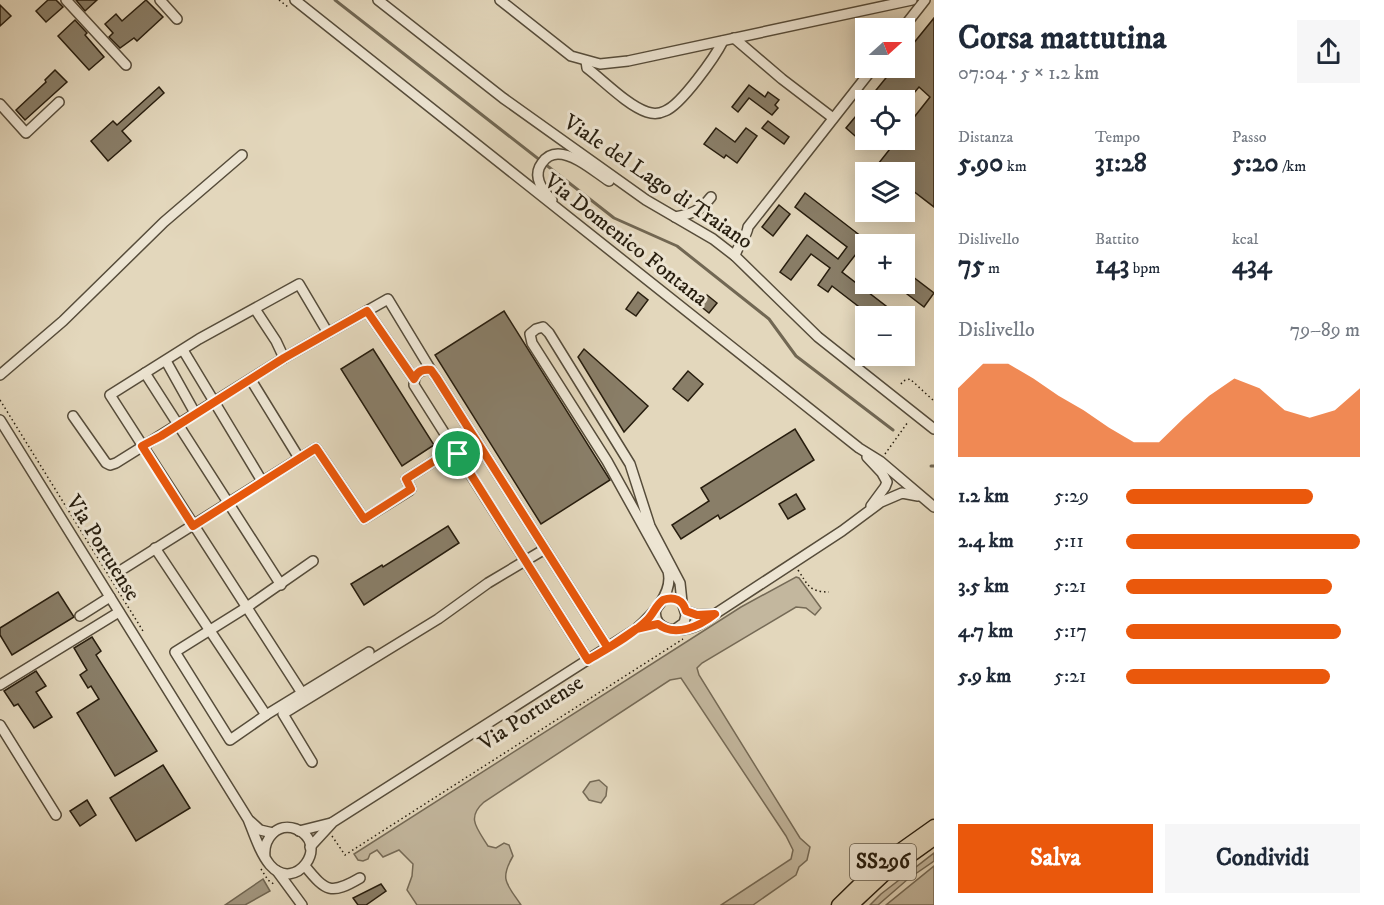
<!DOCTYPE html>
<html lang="it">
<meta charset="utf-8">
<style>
:root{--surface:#fff;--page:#f6f6f7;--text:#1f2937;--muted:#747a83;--accent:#ea580c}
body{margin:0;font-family:"IM FELL DW Pica",serif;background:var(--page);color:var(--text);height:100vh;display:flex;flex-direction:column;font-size:22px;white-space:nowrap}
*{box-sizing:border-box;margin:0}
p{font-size:20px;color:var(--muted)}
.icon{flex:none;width:33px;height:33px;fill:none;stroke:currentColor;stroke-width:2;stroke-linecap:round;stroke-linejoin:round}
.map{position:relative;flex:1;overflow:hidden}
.panel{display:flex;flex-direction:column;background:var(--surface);width:450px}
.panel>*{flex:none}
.needle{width:39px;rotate:69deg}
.buttons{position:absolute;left:855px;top:18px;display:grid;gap:12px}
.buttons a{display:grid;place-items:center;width:60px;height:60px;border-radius:0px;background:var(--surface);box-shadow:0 3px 15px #0003;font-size:30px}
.pin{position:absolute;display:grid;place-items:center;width:51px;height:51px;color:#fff;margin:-26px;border:3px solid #fff;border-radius:50%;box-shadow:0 2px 6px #0007}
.round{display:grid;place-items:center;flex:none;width:63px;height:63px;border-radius:0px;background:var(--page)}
.overview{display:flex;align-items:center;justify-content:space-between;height:102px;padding:0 24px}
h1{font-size:33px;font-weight:700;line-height:45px}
.metrics{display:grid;grid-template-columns:repeat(3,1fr);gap:9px;height:102px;padding:6px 24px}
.metrics div{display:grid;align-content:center}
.metrics b{font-size:26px;font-weight:700}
.metrics small{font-size:16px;font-weight:400}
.metrics p{font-size:16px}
.chart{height:168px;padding:12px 24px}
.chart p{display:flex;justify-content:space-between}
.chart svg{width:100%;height:108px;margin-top:6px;fill:var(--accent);opacity:.7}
.action{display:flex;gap:12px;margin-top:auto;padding:12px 24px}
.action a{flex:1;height:69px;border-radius:0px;background:var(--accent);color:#fff;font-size:24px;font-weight:700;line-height:69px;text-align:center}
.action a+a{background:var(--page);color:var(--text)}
ul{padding:0 24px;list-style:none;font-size:20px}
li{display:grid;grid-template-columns:96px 72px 1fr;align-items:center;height:45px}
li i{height:15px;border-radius:8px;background:var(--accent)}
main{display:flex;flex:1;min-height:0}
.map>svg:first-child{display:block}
.green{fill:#c3b79e;stroke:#756a56;stroke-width:1.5}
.water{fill:#a39881;stroke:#716753;stroke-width:1.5}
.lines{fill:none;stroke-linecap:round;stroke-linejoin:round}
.stream{stroke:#716753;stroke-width:3}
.building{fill:#897e68;stroke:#271d0e;stroke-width:1.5}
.minor-casing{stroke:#564c3a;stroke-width:12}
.major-casing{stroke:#271d0e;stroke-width:15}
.path{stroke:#271d0e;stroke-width:1.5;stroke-dasharray:1.5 3;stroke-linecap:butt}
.minor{stroke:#ede5d3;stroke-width:9}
.major{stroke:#e3d7bc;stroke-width:12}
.route-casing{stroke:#fff;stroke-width:12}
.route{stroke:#ea580c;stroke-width:8}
.labels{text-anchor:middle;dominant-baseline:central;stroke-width:6;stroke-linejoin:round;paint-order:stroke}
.shield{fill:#ede5d3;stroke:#625949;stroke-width:1.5}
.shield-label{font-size:21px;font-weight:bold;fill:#271d0e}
.street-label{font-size:22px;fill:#271d0e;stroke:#ede5d3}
</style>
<main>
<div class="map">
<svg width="934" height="905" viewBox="0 0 934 905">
<rect width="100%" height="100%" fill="#e3d7bc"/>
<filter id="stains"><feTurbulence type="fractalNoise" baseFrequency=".00333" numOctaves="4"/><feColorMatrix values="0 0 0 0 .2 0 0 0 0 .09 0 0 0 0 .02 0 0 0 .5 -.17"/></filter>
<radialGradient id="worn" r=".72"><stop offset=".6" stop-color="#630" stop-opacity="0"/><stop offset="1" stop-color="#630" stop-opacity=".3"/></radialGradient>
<g class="green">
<path d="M796,577L799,578L821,608L815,615L806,608L796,607L702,663L697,668L699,675L800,838L810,847L807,860L799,867L796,875L753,905H721L791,859L793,850L786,836L681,678L670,680L484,802C466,818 477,828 488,846L496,848L504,843L509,845L513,856C499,880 507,884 521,905H417L407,890L412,876L413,864L399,850L383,857L377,850L370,854L368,859L363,861L358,860L354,854L741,607Z"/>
<path d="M599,780L607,787L606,796L601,803L589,800L583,792L590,782Z"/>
<path d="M934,853V861L908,879L878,905H870L881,894Z"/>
<path d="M934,866V905H886Z"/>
</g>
<path class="water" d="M263,879L270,891L245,905H225Z"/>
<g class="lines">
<g class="stream">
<path d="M335,0L614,218L677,246L769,319L796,356L893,430"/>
<path d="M931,466H934"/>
</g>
</g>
<g class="building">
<path d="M48,0H56L63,7L46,22L36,11Z"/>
<path d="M76,0H97L85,11Z"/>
<path d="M146,0L163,17L137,41L134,38L120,48L109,37L113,33L105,24L116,14L122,21Z"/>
<path d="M0,5L11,16L0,26Z"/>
<path d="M934,18V207L904,184V172H889L878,164L897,140H904V130L930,97L919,87L908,100H868L894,68H904V55Z"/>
<path d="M75,20L87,33L85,35L104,57L89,70L58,36Z"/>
<path d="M55,70L67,82L25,120L16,110L46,82L45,80Z"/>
<path d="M749,85L765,97L768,92L779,100L775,105L778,108L772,115L749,98L738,112L732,107Z"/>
<path d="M159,87L164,93L122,131L131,141L108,161L91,141L113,121L117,125Z"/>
<path d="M866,104V140H877L870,149L846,128Z"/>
<path d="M768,121L789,137L784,144L762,128Z"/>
<path d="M716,128L735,142L746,128L757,136L737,163L726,155L724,158L704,144Z"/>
<path d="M805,193L866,240V262L856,254L842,272L899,316H871L832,286L828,292L818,285L830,268L811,254L791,280L780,272L807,235L838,259L847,247L795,207Z"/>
<path d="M779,205L790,214L773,236L762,227Z"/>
<path d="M904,270L934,293L924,307L894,284H904Z"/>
<path d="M638,292L648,300L636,316L626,309Z"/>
<path d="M707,295L717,303L709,313L699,305Z"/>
<path d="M504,311L610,480L541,524L435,355Z"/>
<path d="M373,349L434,445L402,466L341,369Z"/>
<path d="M584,349L648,406L624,432L578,357Z"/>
<path d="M688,371L703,384L688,401L673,389Z"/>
<path d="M795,429L814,460L720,519L718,515L681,539L672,525L709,501L701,488Z"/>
<path d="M796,494L805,509L788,519L779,504Z"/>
<path d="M448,526L459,543L364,605L351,584L382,565L383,567Z"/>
<path d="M58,592L74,617L12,655L0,635V628Z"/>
<path d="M92,637L101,651L96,655L157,751L115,776L77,713L99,699L91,686L88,688L80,675L87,670L74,648Z"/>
<path d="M36,671L46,686L36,692L52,717L34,728L18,704L14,706L4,691Z"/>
<path d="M163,765L190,808L136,841L110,798Z"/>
<path d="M87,800L96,815L80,826L70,811Z"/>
<path d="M381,884L386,891L366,905H358L353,898Z"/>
</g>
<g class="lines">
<defs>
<g id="minor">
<path d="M66,0L126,65"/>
<path d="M160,0L177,19"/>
<path d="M295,0L859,448L880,461L934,507"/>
<path d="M378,0L503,98L646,200L713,239L735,256L818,337L934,429"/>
<path d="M500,0L571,56L600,64L628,61L912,0"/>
<path d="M903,28L925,0"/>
<path d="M734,38L782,79L833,118"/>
<path d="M586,61L587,68C604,81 627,105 647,112C653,114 659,114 665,111C681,105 715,57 723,41"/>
<path d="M0,104L26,133L59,102"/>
<path d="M552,200C542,190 532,176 542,163C546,157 551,154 558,154C575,154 595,172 609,181"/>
<path d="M675,217C692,214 701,210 711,197"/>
<path d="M735,256C738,244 747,237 748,227L873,68"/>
<path d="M255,309L276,341L284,358"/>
<path d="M367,311L414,379"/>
<path d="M183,350L262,481"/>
<path d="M166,361L195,413"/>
<path d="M145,373L281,585"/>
<path d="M0,375L63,321L164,222L242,155"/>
<path d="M251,380L299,458"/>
<path d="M73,416L106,463L110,465L116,463L284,358L388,299L431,370"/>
<path d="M0,420L248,819C254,834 260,853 270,865C295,894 332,844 296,829C277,822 263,839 265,857"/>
<path d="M867,457L882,473L887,482L885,487L871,506"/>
<path d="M155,548L266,715L369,652"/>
<path d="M123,569L316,448L364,519L409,491L411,489L406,479L439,458L458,454"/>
<path d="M656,608C651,631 678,633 694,627C702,624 708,619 715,614L842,531L881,502L902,493L918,496"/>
<path d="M686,611L697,615L715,614"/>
<path d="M80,616L110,597"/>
<path d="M588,660L414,385C414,374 420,369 431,370L436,377L608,648"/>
<path d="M0,685L119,612"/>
<path d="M302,693L110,395L199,339L299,284L328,333"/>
<path d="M266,715L230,740L175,652L247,607L313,561"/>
<path d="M0,725L56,815"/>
<path d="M312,762L283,714L438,619L488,583L545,549"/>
<path d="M250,821L260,830L273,833"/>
<path d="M299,831L331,823"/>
<path d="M310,847L333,822L636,629C651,616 674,594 668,571L607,461L532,343L530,334L536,329L543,327L549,333L630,464L650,526L680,583L682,602L686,615L684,623L677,628"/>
<path d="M305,866C326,892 331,895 360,878"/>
<path d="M277,871L302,905"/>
</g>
<g id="major">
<path d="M838,905L879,865L934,826"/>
<path d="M852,905L884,875L934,839"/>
</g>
</defs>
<use href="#minor" class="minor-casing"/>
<use href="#major" class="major-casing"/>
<g class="path">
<path d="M279,0L288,7"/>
<path d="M901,384L903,381L910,379L934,401"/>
<path d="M0,400L143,631"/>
<path d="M885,454L908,422"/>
<path d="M798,570C808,585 809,592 829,592"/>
<path d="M332,836L345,855L683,639"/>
<path d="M261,869L268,880L275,885"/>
</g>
<use href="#minor" class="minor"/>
<use href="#major" class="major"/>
</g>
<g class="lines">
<defs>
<path id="route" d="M458,454L439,458L406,479L411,489L364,519L316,448L193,526L142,446L161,436L284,358L367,311L414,379C418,371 422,369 431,370L436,377L608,648L636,629L658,624C675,638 700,626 715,614L697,615L686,611C683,600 674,596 663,600C656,605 654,613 648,619C631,636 608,648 588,660L458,454"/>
</defs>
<use href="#route" class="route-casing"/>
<use href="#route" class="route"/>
</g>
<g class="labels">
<rect class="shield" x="850" y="844" width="66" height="36" rx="4.5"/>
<g class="shield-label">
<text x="883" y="862">SS296</text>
</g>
<g class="street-label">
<text transform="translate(658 182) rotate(34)">Viale del Lago di Traiano</text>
<text transform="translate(626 240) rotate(38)">Via Domenico Fontana</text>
<text transform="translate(103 548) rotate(58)">Via Portuense</text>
<text transform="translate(531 713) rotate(-33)">Via Portuense</text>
</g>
</g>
<rect width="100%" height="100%" filter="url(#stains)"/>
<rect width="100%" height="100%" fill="url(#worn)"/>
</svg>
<div class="buttons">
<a><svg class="needle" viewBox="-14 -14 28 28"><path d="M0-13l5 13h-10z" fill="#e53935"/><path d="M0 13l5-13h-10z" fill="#747a83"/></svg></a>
<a><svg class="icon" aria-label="locate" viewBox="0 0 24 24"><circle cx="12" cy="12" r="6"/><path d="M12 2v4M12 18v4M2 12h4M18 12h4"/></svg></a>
<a><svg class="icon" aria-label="layers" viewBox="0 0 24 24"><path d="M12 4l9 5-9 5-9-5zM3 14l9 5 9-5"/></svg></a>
<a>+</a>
<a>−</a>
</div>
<div class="pin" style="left:458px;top:454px;background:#1e9e55"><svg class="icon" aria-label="arrive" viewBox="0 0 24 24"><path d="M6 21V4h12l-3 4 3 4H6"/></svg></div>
</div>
<section class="panel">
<div class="overview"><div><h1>Corsa mattutina</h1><p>07:04 · 5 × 1.2 km</p></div><a class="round"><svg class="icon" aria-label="share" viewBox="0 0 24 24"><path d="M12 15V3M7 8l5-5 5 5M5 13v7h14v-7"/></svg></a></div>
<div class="metrics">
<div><p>Distanza</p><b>5.90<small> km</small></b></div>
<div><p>Tempo</p><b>31:28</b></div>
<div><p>Passo</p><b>5:20<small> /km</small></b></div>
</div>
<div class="metrics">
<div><p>Dislivello</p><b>75<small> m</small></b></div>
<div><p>Battito</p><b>143<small> bpm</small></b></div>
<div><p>kcal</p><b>434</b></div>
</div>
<div class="chart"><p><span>Dislivello</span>79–89 m</p>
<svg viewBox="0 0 160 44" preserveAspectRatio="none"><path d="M0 44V16L10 6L20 6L30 12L40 19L50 25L60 32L70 38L80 38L90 28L100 19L110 12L120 16L130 25L140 28L150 25L160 16V44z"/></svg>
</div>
<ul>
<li><b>1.2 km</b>5:29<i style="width:80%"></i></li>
<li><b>2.4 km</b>5:11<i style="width:100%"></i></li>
<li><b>3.5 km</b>5:21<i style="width:88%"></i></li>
<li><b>4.7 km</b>5:17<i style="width:92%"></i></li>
<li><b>5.9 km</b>5:21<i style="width:87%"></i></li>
</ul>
<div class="action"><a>Salva</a><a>Condividi</a></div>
</section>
</main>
